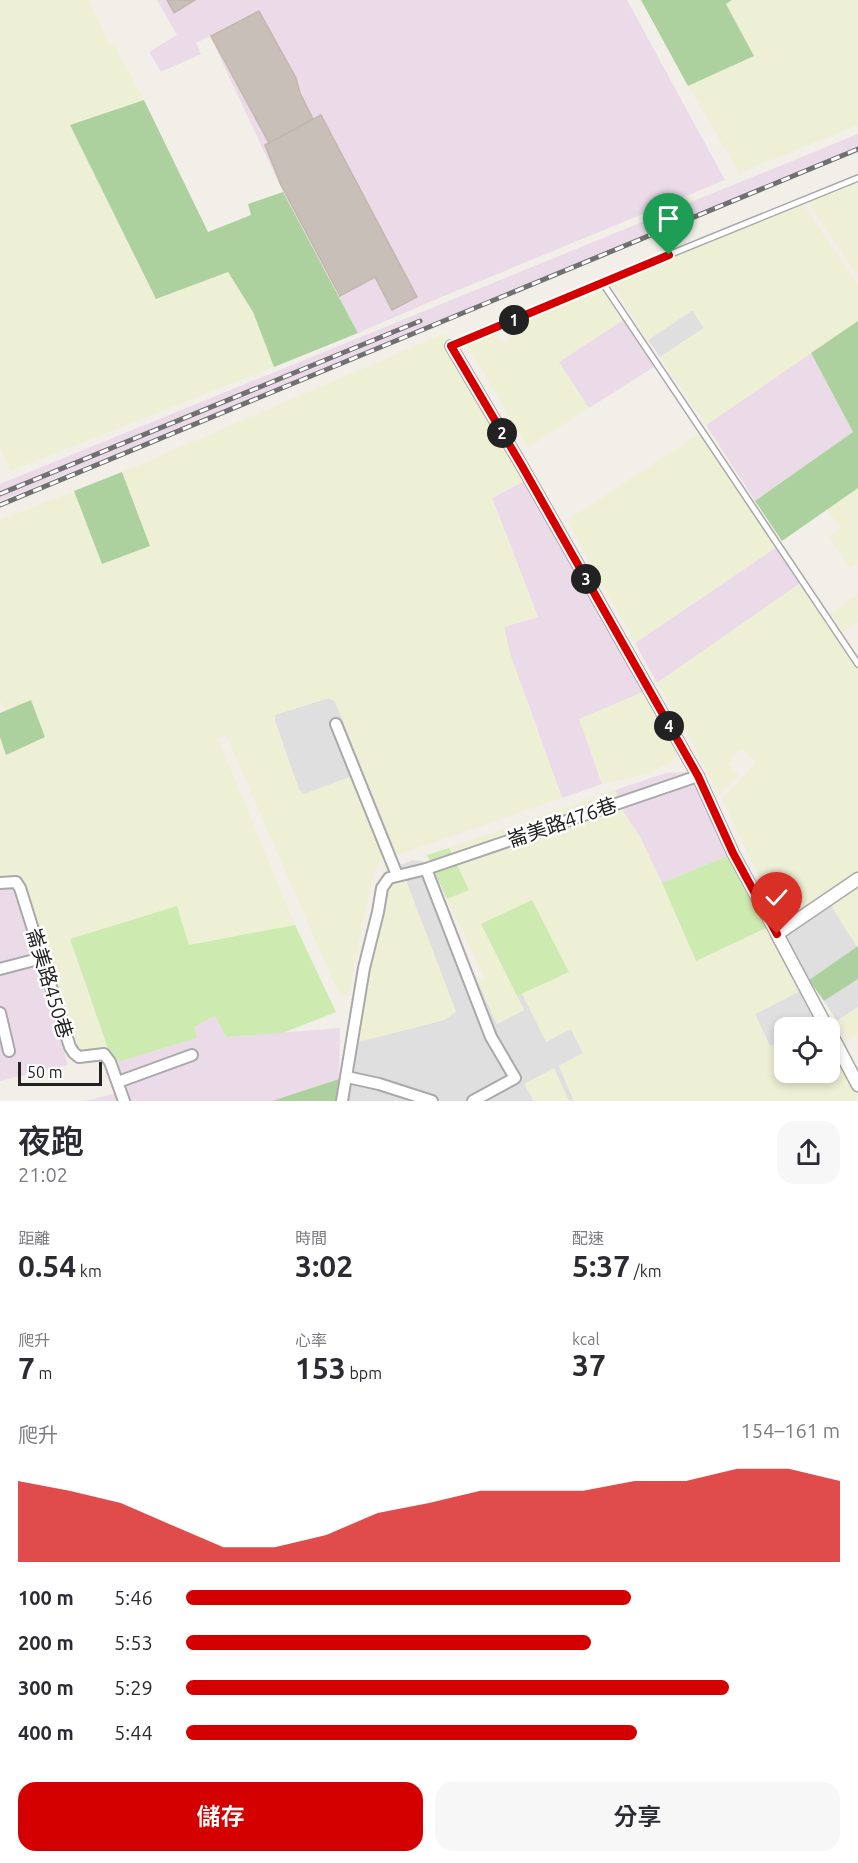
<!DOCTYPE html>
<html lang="zh-TW">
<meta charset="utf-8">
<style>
:root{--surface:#fff;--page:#f7f7f7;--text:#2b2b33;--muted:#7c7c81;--accent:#d40000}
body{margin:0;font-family:Ubuntu,"Noto Sans TC",sans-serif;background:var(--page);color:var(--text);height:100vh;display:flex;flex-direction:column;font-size:22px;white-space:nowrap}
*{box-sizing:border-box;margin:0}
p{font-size:20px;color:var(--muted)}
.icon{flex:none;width:33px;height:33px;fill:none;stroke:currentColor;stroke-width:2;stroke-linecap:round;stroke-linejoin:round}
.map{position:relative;height:1101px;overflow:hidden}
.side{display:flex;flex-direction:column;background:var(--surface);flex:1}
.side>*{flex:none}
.fabs{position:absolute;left:774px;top:1017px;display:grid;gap:12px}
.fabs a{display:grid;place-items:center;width:66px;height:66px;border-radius:12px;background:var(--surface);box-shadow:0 3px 9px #0003;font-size:30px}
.scale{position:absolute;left:18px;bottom:15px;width:84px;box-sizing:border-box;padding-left:6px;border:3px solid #222;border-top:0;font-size:16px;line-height:21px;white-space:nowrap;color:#222;-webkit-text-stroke:4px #fff;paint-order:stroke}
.pin{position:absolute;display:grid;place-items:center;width:51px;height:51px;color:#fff;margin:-62px -26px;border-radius:50% 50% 50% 0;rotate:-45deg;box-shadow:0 0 6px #0007}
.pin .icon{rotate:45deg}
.km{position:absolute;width:30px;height:30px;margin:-15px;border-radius:50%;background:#222;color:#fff;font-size:16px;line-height:30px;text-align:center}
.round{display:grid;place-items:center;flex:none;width:63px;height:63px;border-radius:18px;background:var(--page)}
.headline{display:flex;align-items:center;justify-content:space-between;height:102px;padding:0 18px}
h1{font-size:33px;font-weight:600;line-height:45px}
.figures{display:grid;grid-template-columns:repeat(3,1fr);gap:9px;height:102px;padding:6px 18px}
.figures div{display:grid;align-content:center}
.figures b{font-size:30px;font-weight:600}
.figures small{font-size:16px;font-weight:400}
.figures p{font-size:16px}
.chart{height:168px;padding:12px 18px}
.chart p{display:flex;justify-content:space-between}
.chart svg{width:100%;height:108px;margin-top:6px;fill:var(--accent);opacity:.7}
.button{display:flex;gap:12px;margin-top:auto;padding:12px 18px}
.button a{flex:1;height:69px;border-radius:18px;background:var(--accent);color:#fff;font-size:24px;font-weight:600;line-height:69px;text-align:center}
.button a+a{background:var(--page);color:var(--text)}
ul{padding:0 18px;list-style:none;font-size:20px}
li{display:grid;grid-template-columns:96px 72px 1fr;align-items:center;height:45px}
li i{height:15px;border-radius:8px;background:var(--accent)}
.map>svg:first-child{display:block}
.residential{fill:#e0dfdf}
.industrial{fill:#ebdbe8}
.farmland{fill:#eef0d5}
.grass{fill:#cdebb0}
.forest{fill:#add19e}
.building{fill:#c7bfb8;stroke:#c4b6ab;stroke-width:1.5}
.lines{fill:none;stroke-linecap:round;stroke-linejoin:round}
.service-casing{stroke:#a9a9a9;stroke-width:8}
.minor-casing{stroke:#a9a9a9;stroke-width:14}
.tertiary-casing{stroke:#a9a9a9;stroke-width:15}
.service{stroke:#fff;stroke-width:5}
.minor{stroke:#fff;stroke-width:10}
.tertiary{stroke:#fff;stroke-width:12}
.rail-casing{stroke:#707070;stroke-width:5}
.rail{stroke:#fff;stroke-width:3;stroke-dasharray:9;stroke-linecap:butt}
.route-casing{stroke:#fff;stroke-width:12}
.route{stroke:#d40000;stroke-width:8}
.labels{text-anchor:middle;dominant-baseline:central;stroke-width:5;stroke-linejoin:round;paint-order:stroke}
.street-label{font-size:20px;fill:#222;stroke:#fff}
</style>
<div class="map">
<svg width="858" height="1101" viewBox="0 0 858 1101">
<rect width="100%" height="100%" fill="#f2efe9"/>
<g class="residential">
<path d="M692,310L704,328L660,357L648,340Z"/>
<path d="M329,698L335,701L397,855L385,852L299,790L275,721V715Z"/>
<path d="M413,860L423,861L497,1024L524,1010L517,996L522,993L546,1041L571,1029L583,1053L559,1066L574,1101H569L553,1069L525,1084L534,1101H343L350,1044L444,1020L456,1012L400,865Z"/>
<path d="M829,902L857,947L809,980L784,935Z"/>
<path d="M858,979V1007L837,1021L824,1001Z"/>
<path d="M802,990L820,1024L812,1027L784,1028V1040L770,1046L754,1014Z"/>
</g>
<g class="industrial">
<path d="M157,0H627L725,180L432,301L358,333L283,192L210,36L196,43L201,54L161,72L149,52L177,35Z"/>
<path d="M858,134V152L0,501V484Z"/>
<path d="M626,318L657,365L589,408L558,362Z"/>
<path d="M811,353L853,432L755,501L706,425Z"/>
<path d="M528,479L648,690L580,719L602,784L562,798L509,651L504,627L538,617L492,498Z"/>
<path d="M778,546L802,582L657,683L635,643Z"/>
<path d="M690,772L729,855L662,883L640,837L624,813L615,790L666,773Z"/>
<path d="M9,889L15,892L20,901L68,1065L0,1081V890Z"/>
<path d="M215,1016L226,1037L340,1028L339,1079L272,1101H85L124,1091L118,1062L196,1038L195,1027Z"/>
</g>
<g class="farmland">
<path d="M0,0H89L108,41L115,46L144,100L70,125L156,299L228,272L253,312L274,367L10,471L0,447Z"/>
<path d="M732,0H858V125L739,173L688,86L754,56L726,4Z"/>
<path d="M858,178V276L806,199Z"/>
<path d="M801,201L858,285V321L706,425L660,357L704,328L693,310L648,340L607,278Z"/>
<path d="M601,280L626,318L559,362L589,408L528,448L462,337L487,327L506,343L515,330L503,321Z"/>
<path d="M443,334L448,337L510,442L528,479L492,498L538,617L504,627L509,651L562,798L397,855L335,701L328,698L275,715V721L299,790L304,794L355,775L385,852L374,873L361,931L349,994L345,998L337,990L226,735L218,738L295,925L189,945L178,906L74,954L108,1049L96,1051L78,1049L49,967L20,873L0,878V737L6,754L31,700L5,712L0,700V520L74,491L102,564L149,546L122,472Z"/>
<path d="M701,432L778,546L635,643L567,520Z"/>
<path d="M858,488V562L850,568L829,537L840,528L827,509Z"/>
<path d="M802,582L858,667V873L789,919H783L776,913L722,799L756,762L741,749L728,764L739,775L719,795L685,729L657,683Z"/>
<path d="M858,594V622L843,632L830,613Z"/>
<path d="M648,690L680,753L672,762L646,774L602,784L579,719Z"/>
<path d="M615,790L624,813L640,837L662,883L696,961L766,928L802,990L755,1014L770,1046L784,1040V1072H830V1040L856,1084L858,1092L856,1101H574L559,1066L583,1053L571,1029L546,1042L522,993L569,971L481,924L524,1010L497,1024L477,980L484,977L447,899L469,890L449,848Z"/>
<path d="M385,861L400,865L456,1012L444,1020L350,1044Z"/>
<path d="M858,884V946L857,947L829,902Z"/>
<path d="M858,1007V1034L847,1041L837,1021Z"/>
<path d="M554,1068L569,1101H534L524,1084Z"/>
</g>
<g class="grass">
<path d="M449,848L469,890L447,899L427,855Z"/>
<path d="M729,855L766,928L696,961L662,883Z"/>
<path d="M532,900L569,972L517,996L481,924Z"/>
<path d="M177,906L189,945L295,925L336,1012L283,1033L226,1037L215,1016L195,1027L197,1038L118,1062L108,1049L70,939Z"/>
</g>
<g class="forest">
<path d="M641,0H732L726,4L754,56L688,86Z"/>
<path d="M144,100L208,232L251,215L248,204L283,192L358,333L274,367L253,312L228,272L156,299L70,125Z"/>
<path d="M858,321V488L782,541L755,501L853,432L811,353Z"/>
<path d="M122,472L150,546L102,564L74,491Z"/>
<path d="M31,700L45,737L6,755L0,737V713Z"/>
<path d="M858,946V979L824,1001L809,980Z"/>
<path d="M339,1079L336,1101H272Z"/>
</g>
<g class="building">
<path d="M167,0H195L174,13Z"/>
<path d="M259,11L296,78L300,93L313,119L269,143L211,36Z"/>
<path d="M321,115L417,297L392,310L375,277L340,296L281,185L265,145Z"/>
</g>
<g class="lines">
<defs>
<g id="service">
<path d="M602,282L858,664"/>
<path d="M451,346L602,282L858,178"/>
</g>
<g id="minor">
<path d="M451,346L522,466L698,776L733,853L777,934"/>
<path d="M336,724L397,875"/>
<path d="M426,869L491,1037L515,1078L473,1101"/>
<path d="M0,883L16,882L20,888L70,1047L74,1053L79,1057L104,1054L110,1062L124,1101"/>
<path d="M0,969L42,958"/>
<path d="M0,1013L9,1051"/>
<path d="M347,1077L379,1084L432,1101"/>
<path d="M118,1082L192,1055"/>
<path d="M342,1101L364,968L378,912L382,888L389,878L426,869L698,776"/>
</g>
<g id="tertiary">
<path d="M827,1028L777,934L858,879"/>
<path d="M830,1032L858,1085"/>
</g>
</defs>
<use href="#service" class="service-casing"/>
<use href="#minor" class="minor-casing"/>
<use href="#tertiary" class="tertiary-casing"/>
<use href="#service" class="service"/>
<use href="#minor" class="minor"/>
<use href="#tertiary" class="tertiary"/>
<defs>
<g id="rail">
<path d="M0,494L420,321"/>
<path d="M0,505L858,149"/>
</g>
</defs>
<use href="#rail" class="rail-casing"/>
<use href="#rail" class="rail"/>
</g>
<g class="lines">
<defs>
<path id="route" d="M669,255L451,346L522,466L698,776L733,853L777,934"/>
</defs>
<use href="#route" class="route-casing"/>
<use href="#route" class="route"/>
</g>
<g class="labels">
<g class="street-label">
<text transform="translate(562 822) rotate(-19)">崙美路476巷</text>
<text transform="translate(50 983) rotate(73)">崙美路450巷</text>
</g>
</g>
</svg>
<div class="fabs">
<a><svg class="icon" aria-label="locate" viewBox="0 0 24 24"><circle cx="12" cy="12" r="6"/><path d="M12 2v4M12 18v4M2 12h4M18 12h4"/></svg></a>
</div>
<div class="scale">50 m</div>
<div class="pin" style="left:669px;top:255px;background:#1e9e55"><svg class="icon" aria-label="arrive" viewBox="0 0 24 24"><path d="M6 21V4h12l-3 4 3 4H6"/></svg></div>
<div class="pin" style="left:777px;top:934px;background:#d93025"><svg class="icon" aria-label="check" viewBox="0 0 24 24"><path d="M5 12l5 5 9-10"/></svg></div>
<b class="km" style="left:514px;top:320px">1</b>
<b class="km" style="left:502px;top:433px">2</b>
<b class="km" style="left:586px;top:579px">3</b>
<b class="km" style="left:669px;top:726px">4</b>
</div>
<section class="side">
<div class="headline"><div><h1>夜跑</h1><p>21:02</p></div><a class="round"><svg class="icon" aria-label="share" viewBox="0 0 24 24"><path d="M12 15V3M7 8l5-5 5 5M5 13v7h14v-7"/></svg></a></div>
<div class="figures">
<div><p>距離</p><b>0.54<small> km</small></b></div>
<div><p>時間</p><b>3:02</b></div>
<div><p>配速</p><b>5:37<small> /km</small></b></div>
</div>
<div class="figures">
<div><p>爬升</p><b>7<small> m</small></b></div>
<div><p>心率</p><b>153<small> bpm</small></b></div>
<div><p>kcal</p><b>37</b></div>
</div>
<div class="chart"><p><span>爬升</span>154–161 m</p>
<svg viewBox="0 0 160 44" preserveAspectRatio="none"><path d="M0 44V11L10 15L20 20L30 29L40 38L50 38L60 33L70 24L80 20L90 15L100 15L110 15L120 11L130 11L140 6L150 6L160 11V44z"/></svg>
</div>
<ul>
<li><b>100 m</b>5:46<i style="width:68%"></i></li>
<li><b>200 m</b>5:53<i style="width:62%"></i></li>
<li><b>300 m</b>5:29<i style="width:83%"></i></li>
<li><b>400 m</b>5:44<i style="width:69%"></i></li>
</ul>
<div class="button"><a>儲存</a><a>分享</a></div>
</section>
